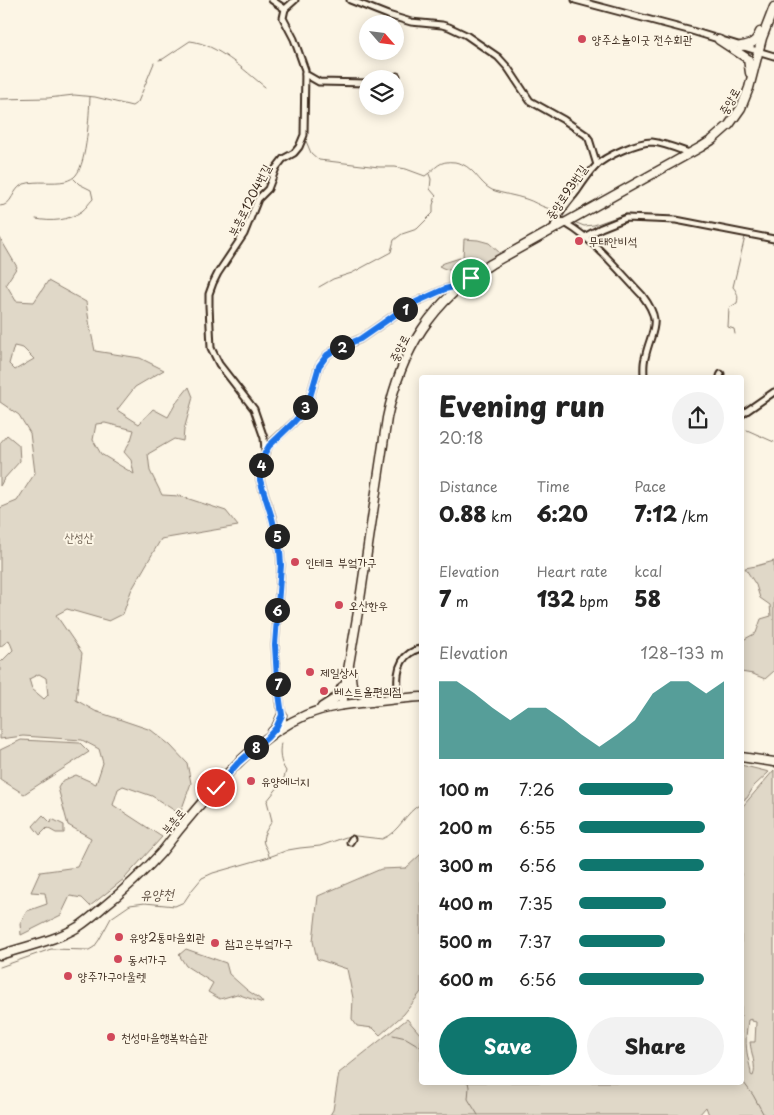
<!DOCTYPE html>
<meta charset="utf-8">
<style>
:root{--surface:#fff;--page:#f2f2f2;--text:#222;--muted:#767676;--accent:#0f766e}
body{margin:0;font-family:"Playpen Sans","Poor Story",sans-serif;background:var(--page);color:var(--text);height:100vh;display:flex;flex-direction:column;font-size:19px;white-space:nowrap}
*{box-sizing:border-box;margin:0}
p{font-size:16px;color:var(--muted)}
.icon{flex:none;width:28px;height:28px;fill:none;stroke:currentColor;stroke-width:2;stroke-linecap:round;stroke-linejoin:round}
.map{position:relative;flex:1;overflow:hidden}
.side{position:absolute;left:419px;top:375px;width:325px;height:710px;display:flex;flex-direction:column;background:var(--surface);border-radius:5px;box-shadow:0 2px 12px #0003}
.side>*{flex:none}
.needle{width:32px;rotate:118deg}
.controls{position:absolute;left:359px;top:15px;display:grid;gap:10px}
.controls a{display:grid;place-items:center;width:45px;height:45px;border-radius:50%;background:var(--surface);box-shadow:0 2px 12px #0003;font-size:25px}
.pin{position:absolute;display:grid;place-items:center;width:42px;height:42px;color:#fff;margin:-21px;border:2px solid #fff;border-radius:50%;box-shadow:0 1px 5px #0007}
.km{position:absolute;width:25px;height:25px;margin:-12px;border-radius:50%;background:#222;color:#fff;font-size:14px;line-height:25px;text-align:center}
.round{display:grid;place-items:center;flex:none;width:52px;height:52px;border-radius:26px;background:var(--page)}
.headline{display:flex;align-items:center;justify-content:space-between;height:85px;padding:0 20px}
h1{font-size:28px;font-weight:800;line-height:38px}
.figures{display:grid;grid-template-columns:repeat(3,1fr);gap:8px;height:85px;padding:5px 20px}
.figures div{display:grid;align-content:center}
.figures b{font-size:21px;font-weight:800}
.figures small{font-size:14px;font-weight:400}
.figures p{font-size:14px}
.chart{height:140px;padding:10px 20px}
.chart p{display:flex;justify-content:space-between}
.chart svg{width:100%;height:90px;margin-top:5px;fill:var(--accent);opacity:.7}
.primary-button{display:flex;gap:10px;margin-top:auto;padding:10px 20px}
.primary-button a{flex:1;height:58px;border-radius:30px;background:var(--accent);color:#fff;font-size:20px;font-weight:800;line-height:58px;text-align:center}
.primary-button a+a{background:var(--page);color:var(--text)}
ul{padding:0 20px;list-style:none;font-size:16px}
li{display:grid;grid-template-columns:80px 60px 1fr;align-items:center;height:38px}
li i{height:12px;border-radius:6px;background:var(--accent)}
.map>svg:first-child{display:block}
.green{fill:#e0d8c8;stroke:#8e8173;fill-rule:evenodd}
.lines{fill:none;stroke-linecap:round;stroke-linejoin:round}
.stream{stroke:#85796b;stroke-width:1}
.street-casing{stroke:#3b2a1e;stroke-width:9}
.secondary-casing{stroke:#3b2a1e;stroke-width:11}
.street{stroke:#fcf5e5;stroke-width:5}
.secondary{stroke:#fcf5e5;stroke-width:8}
.route-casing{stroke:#fff;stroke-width:10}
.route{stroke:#1a73e8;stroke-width:6}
.poi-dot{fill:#d1495b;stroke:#fcf5e5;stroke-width:2}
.labels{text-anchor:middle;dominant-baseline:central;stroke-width:4;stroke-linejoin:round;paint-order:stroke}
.poi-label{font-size:12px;fill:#3b2a1e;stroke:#fcf5e5;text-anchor:start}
.street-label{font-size:12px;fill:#3b2a1e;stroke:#fcf5e5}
.park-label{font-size:12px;fill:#645648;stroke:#fcf5e5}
.water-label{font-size:14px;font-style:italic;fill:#605144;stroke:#fcf5e5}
</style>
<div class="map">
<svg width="774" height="1115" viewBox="0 0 774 1115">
<rect width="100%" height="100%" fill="#fcf5e5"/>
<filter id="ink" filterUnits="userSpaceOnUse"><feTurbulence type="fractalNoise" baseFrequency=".02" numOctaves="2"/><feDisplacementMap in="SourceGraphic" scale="10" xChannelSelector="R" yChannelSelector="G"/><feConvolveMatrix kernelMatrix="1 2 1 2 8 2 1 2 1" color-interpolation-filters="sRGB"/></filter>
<g filter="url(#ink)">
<g class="green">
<path d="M0,238L17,267L6,284L16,301L34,302L48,281L86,302L90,327L95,351L140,358L164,370L135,387L117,410L139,424L153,409L168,417L176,403L189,387L193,397L184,430L183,441L174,439L148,454L150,471L162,495L180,496L226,511L238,526L161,539L131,591L123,614L109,621L67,609L56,615L82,653L76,700L95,711L151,730L170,745L187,763L191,783L180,814L152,796L123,786L118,789L113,805L162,837L124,879L90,906L82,898L70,896L61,915L21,935L20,923L27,911L47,904L45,893L31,892L40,872L77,867L91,838L68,825L58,788L62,781L76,775L96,784L103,763L99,749L82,740L23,736L0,739V663L13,650L9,640L0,647V508L17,501L35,473L30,433L19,415L0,402ZM14,346L23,348L34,359L15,370L9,364ZM105,423L134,430L131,440L124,452L131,460L134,474L101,454L93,440L96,424ZM39,674L46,678L48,695L44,699L32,689L29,679Z"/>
<path d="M464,239L478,240L489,243L501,254C493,258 485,264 477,268C466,274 449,272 439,266L444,263L463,257Z"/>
<path d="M7,435L19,445L20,461L4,479L0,486V443Z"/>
<path d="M774,561V671L765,679L753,674L741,672V641L756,633L761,619L771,616L770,605L760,598L756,585L745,568L756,566Z"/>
<path d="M21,740L80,743L89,752L24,794L0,779V750Z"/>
<path d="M741,765L769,772L754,786L747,798L741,801Z"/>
<path d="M774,770V1115H709L706,1107L699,1115H330L333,1110L339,1073L407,1019L421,1035V1082H741V805L743,806ZM752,1019V1021L756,1022L755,1042H750C751,1053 757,1067 753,1076L751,1075C751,1069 749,1064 748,1058C745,1044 746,1034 748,1020Z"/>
<path d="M43,815L51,823L52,819L64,825V833H56L47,828L40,835L33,826Z"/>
<path d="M421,854V992L404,1014L380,1035L373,1028L357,1026L352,1019L353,998L347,969L317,959L313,941L318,896L381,869L406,868Z"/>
<path d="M186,949L226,963L229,974L247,990L260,999L263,1003L237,994L220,999L208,992L213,983L186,966L179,955Z"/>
</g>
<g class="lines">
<g class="stream">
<path d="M159,60L163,59L190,41C217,44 244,70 265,87"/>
<path d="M0,99L48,98L74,95L95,97L132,106L138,102L154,63"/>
<path d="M306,141L311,153L319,160L379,167H395L406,169L425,176C437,168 438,160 455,162C474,165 478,183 492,190C503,194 514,195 526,199C533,201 540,206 547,208C551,210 554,209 558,212"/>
<path d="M0,206C13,206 12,188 24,184C37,180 52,184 66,181C69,180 74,178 76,175C87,162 89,115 90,97"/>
<path d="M36,219C52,222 68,221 82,211C86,208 89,203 93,199L91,190L79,184L74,179"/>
<path d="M574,222L584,226L594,225L625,214L670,217"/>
<path d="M319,287L333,279L352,273L391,252L394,240L402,234L417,229L433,213V205L436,196L430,189L431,179L429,174"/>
<path d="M735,334L734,329L728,327L729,308L737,303C739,296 737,292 733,287L745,237"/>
<path d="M747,430L774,442"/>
<path d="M269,856C268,851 266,848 264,844C261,836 268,828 272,821L267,801L283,781L286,771C280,762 279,753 281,743"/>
<path d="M0,967L51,949L89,950L94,947L99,940L111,918L130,905L145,903L175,906L184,902L192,890L202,878L213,873L269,857L288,850L300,848L320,846L346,837L356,836L382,839C400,832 405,812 421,804"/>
<path d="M393,1035L406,1038L421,1047"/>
<path d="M741,1079L753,1095L764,1115"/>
<path d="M468,1082L469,1087L468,1099L478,1115"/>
</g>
<defs>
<g id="street">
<path d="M272,0L285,9"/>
<path d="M350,0L388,15L411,22L442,25L449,27L466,35L479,44L498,57L508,68L530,101L564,120L586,135L589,139L597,165"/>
<path d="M575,0L692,31L774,56"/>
<path d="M285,9L295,0"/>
<path d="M305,74L319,82L368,83"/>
<path d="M392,79L397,76"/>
<path d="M557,219C590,234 617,269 642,295C664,324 651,329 645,358C643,364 644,371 644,378"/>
<path d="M553,230C556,215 568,203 577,191C583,182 589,173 596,166C605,156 638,142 652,142C664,143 678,149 689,153"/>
<path d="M585,238L588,235L601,228L626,218L676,220L774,239"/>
<path d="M721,378L720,376L721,374"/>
<path d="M741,415L774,392"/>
<path d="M265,450L264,438L254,409L219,364L211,348L209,306V294L213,283L218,273L244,234L258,199L268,189L276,168L283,159L294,153L299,147L304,135L305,70L294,39L283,18L285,9"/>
<path d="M399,699C397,684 395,663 410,653C413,651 418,649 421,648"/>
<path d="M286,726L282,717L277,679L275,645L281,565L280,551L272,517L260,480V467L263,458L269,445L293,423L302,413L310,397L319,366L327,355L336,349L360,339L396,314L416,302L445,289L461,285"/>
<path d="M350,842L352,839"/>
</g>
<g id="secondary">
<path d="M719,40L748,59L750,73"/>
<path d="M741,46C751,45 756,42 760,32"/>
<path d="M351,670C350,694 357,695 378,698"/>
<path d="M342,705L359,606L387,418C401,350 432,301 491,264L701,147L712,140L729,125L741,108L749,88L762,38L774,7"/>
<path d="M322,707L336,698L342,687"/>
<path d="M272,732L276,728L282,715"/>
<path d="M741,757L774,762"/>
<path d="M0,955C26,946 55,941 78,927C87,921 94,915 102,908C122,892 142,874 160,854C168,845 175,834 183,825C218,783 255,737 306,715C327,706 350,704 372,702C389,700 405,698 421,697"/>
</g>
</defs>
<use href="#street" class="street-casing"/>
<use href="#secondary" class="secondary-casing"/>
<use href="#street" class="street"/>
<use href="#secondary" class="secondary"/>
</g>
</g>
<g class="lines" filter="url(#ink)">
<defs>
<path id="route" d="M216,788L238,763L267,738L276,728L282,715L277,679L275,645L281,565L280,551L272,518L260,480V467L265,453L269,446L293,423L302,413L310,397L319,366L327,355L336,349L360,339L396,314L416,302L445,289L462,285L471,278"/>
</defs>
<use href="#route" class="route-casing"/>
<use href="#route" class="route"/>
</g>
<g class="poi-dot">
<circle cx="582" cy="39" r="5"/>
<circle cx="579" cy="241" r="5"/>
<circle cx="295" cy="562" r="5"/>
<circle cx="339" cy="605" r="5"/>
<circle cx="310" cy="672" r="5"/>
<circle cx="324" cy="691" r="5"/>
<circle cx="251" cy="781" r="5"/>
<circle cx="119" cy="937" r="5"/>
<circle cx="215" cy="943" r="5"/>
<circle cx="118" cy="959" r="5"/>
<circle cx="68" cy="976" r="5"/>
<circle cx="111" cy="1037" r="5"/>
</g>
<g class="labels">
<g class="poi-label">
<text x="592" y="39">양주소놀이굿 전수회관</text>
<text x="589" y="241">무태안비석</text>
<text x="305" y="562">인테크 부엌가구</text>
<text x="349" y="605">오산한우</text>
<text x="320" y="672">제일상사</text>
<text x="334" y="691">베스트올편의점</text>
<text x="261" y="781">유양에너지</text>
<text x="129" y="937">유양2통마을회관</text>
<text x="225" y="943">참고은부엌가구</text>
<text x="128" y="959">동서가구</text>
<text x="78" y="976">양주가구아울렛</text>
<text x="121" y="1037">천성마을행복학습관</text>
</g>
<g class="street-label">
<text transform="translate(729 101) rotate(-61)">중앙로</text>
<text transform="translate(566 192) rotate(-56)">중앙로93번길</text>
<text transform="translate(249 200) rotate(-63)">부흥로1204번길</text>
<text transform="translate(399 348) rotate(-63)">중앙로</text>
<text transform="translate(173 821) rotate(-50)">부흥로</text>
</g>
<g class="park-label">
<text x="79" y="537">산성산</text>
</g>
<g class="water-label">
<text transform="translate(157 894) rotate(-2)">유양천</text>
</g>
</g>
</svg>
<div class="controls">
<a><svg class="needle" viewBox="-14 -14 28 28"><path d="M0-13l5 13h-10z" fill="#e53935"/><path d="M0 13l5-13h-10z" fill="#767676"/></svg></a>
<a><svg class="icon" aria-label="layers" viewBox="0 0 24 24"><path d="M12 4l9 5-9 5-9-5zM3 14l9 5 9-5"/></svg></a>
</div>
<div class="pin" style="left:471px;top:278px;background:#1e9e55"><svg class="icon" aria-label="arrive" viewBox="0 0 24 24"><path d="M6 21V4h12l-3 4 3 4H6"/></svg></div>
<div class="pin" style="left:216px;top:788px;background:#d93025"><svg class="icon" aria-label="check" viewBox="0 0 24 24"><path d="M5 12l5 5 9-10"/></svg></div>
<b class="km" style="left:405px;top:309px">1</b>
<b class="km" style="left:342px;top:347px">2</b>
<b class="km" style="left:305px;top:407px">3</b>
<b class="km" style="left:261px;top:465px">4</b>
<b class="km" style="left:277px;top:536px">5</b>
<b class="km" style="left:277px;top:610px">6</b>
<b class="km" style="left:278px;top:684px">7</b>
<b class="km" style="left:256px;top:747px">8</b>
<section class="side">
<div class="headline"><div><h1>Evening run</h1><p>20:18</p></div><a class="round"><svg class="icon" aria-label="share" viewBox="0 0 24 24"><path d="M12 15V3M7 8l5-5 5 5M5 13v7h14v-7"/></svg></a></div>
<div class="figures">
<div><p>Distance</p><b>0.88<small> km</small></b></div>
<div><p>Time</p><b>6:20</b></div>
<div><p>Pace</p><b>7:12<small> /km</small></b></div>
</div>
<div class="figures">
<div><p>Elevation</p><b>7<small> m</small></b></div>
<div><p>Heart rate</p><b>132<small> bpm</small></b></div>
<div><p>kcal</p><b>58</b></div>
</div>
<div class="chart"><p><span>Elevation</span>128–133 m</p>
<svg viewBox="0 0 160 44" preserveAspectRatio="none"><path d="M0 44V6L10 6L20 12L30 19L40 25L50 19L60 19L70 25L80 32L90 38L100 32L110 25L120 12L130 6L140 6L150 12L160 6V44z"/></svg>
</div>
<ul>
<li><b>100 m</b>7:26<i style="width:65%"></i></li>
<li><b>200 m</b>6:55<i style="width:87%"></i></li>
<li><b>300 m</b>6:56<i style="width:86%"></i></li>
<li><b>400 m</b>7:35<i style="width:60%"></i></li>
<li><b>500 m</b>7:37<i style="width:59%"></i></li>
<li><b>600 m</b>6:56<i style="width:86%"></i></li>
</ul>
<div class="primary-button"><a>Save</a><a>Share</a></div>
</section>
</div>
